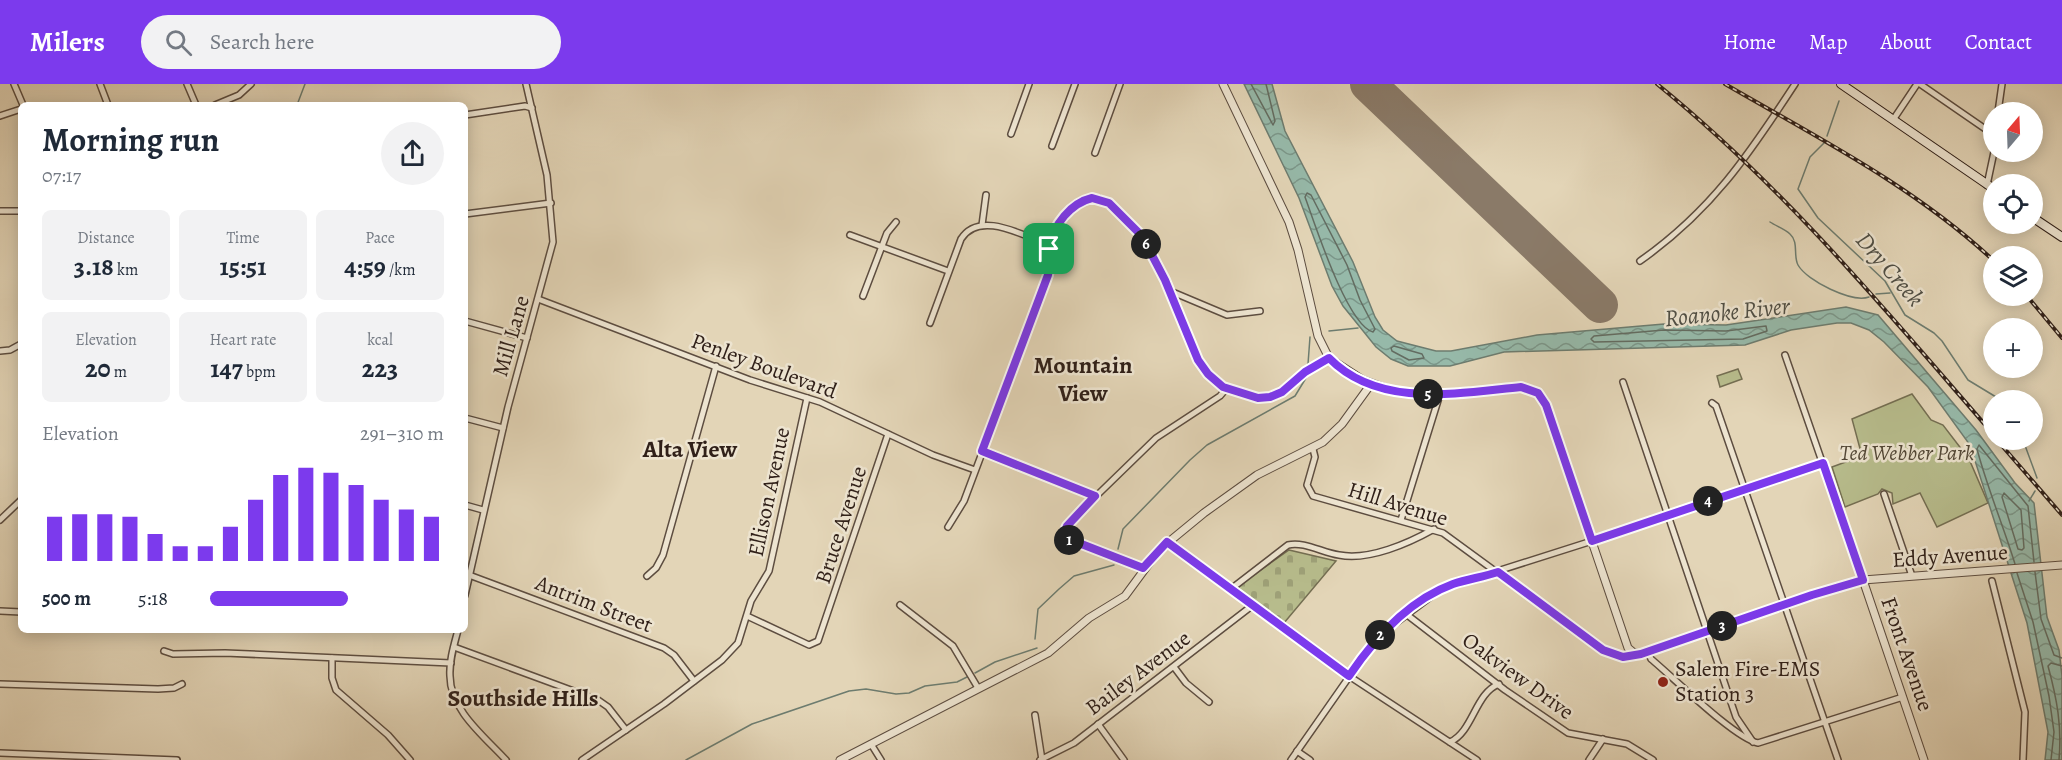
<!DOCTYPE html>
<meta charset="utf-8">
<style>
:root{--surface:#fff;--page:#f2f2f3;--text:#1f2937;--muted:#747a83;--accent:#7c3aed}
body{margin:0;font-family:Alegreya,serif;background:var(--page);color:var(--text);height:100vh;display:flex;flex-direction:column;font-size:22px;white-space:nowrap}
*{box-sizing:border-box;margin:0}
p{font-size:20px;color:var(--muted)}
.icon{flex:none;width:33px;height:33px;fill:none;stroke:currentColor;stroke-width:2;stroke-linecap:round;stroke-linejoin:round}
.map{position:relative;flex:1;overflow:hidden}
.details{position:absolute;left:18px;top:18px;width:450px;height:531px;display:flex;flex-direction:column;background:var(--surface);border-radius:9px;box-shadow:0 3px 15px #0003}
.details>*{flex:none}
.needle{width:39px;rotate:19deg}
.buttons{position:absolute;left:1983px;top:18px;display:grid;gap:12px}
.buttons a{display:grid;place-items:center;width:60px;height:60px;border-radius:50%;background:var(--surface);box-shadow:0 3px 15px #0003;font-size:30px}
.pin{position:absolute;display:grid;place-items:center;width:51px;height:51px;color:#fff;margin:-26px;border-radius:12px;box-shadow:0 3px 9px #0006}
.km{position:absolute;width:30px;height:30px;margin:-15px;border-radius:50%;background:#222;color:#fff;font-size:16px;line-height:30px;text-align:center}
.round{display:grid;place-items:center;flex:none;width:63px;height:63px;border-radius:32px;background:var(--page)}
.headline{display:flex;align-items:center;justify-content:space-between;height:102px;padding:0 24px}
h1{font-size:33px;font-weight:600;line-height:45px}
.metrics{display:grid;grid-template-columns:repeat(3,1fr);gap:9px;height:102px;padding:6px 24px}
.metrics div{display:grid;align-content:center;border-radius:9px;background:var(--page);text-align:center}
.metrics b{font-size:26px;font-weight:600}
.metrics small{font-size:16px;font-weight:400}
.metrics p{font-size:16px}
.chart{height:168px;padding:12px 24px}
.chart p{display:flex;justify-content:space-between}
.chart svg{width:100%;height:108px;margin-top:6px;stroke:var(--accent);stroke-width:6}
ul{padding:0 24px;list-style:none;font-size:20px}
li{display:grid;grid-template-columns:96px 72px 1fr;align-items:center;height:45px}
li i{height:15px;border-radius:8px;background:var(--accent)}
header{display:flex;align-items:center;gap:36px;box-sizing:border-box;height:84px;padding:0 30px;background:var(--accent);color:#fff}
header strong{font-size:28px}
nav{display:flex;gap:33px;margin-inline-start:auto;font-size:21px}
.search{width:420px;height:54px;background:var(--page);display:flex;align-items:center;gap:15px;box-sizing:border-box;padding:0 21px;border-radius:33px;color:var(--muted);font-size:22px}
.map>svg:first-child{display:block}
.cemetery{fill:url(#cemetery-stones);stroke:#746e52;stroke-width:1.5}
.green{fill:#b7bc8c;stroke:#746e52;stroke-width:1.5}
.water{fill:url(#water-waves);stroke:#6d7c6f;stroke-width:1.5}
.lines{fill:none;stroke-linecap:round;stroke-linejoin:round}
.shore{stroke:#636c61;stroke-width:1.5}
.stream{stroke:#6d7c6f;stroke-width:1.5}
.runway{stroke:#8a7a68;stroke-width:36}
.minor-casing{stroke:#5d4d40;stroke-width:8}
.tertiary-casing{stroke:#5d4d40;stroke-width:9}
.secondary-casing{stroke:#302019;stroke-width:10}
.minor{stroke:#ede4d0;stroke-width:5}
.tertiary{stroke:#ede4d0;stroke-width:7}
.secondary{stroke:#ede4d0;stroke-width:8}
.rail-casing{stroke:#302019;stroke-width:4}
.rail{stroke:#ede4d0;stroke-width:1.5;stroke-dasharray:4.5;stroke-linecap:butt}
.route-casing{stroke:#fff;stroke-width:12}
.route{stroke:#7c3aed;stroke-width:8}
.poi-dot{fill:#8f2418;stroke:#ede4d0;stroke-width:2}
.labels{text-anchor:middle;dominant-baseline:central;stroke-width:5;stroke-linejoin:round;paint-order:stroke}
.street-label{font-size:22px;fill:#302019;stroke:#ede4d0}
.park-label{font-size:22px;font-style:italic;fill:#524736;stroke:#ede4d0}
.poi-label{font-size:22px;fill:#302019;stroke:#ede4d0;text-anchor:start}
.water-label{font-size:24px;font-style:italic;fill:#4f4e44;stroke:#ede4d0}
.neighbourhood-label{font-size:24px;font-weight:bold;fill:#302019;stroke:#ede4d0}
</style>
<header>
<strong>Milers</strong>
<div class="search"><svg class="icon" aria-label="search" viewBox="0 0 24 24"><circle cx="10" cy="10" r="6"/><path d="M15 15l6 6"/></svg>Search here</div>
<nav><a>Home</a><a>Map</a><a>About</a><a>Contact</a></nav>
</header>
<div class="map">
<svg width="2062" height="676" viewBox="0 0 2062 676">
<defs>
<pattern id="cemetery-stones" width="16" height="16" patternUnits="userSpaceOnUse" patternTransform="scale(1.5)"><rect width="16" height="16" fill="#b7bc8c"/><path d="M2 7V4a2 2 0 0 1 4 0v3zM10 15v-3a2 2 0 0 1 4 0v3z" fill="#9ea178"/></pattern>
<pattern id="water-waves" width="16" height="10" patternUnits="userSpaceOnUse" patternTransform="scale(1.5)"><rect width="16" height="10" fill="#96b9a9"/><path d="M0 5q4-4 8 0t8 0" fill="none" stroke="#7b9689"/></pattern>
</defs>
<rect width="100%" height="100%" fill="#e3d5b7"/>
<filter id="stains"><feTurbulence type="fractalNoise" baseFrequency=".00333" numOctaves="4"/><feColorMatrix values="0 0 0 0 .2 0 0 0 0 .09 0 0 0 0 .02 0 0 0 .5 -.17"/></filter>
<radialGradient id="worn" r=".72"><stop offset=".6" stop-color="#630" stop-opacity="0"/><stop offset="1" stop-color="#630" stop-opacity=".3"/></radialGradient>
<path class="cemetery" d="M1289,466L1336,477L1284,539L1238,505V502Z"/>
<g class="green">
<path d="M1738,285L1742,295L1720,303L1717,292Z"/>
<path d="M1912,310L1931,336L1943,341L1969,375L1988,419L1937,443L1920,409L1893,420L1892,409L1882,405L1878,410L1845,423L1832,383L1862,372L1852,335Z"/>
</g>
<path class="water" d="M1244,0H1272L1285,47L1353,178L1375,233L1383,246L1397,257L1436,267H1451L1537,251L1664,240L1726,241L1846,223L1878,231L1976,346L2015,399L2034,419L2047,533L2059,566L2062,592V676H2045L2048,648L2027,539L1970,361L1928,303L1884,258L1869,246L1851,239H1837L1791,246L1745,261L1504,268L1450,282H1408L1391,275L1376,263L1343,222L1332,202L1299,114Z"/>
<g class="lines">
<g class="shore">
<path d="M1251,0L1273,41L1275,37L1266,0"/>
<path d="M1307,109L1311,111L1347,181L1360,216L1375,245L1373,248C1347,241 1315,140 1305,113Z"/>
<path d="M1766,242L1767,247L1743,255L1594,258L1591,255L1594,252L1664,246L1726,247Z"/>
<path d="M1394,262L1422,270L1424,274L1409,276L1392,267L1391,264Z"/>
<path d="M2004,409L2021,426L2024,464L2022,466L2018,465L2002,413Z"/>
<path d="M2015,480C2003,441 1987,403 1977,365L1979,361L2028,422L2034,478"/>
<path d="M2035,488L2041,535L2054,571L2062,574"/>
<path d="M2017,489L2033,538L2049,612L2054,648L2051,676"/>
<path d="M2059,676C2062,642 2057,615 2048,582L2051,579L2062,582"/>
</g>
<g class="stream">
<path d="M297,21L305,0"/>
<path d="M1827,52L1839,17"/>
<path d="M1824,59L1810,73L1798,105L1818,134L1885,197L1905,231L1934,249L1942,257L1968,296L2001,316"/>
<path d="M1770,138C1776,142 1785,145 1790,150C1799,158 1793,172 1798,181C1807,197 1852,219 1869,213"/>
<path d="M1876,210L1890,209"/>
<path d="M1329,247L1358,244"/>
<path d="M1308,280L1310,253"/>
<path d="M2023,356L2037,394"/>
<path d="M2029,417L2035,407"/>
<path d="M1118,465L1123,445L1190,376L1207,361L1295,312L1306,294"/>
<path d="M1035,555L1038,525L1059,505L1074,492L1114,481"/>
<path d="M975,589L995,578L1037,564"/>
<path d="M686,676L752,640L849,607L866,605L896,610L909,609L925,602L957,598L967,593"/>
</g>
<path class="runway" d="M1368,0L1600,221"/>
<defs>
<g id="minor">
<path d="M14,0L23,21"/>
<path d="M100,0L108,21"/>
<path d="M187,0L196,21"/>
<path d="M1920,0L1994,51"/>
<path d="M215,21L239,11L251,0"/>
<path d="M1998,28L2002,0"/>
<path d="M465,31L525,22L532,24"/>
<path d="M0,32L21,25"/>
<path d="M1893,36L1917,0"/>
<path d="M1011,50L1029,0"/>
<path d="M1052,62L1075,0"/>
<path d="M1095,69L1120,0"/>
<path d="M1987,101L1994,68"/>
<path d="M0,127H21"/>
<path d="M465,130L551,119"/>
<path d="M982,141L986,111"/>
<path d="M850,151L948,187"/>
<path d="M1640,177C1711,127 1748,72 1795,0"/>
<path d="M1170,207L1227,231L1260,227"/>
<path d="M863,212L887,149L896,138"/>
<path d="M538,215L750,296L820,318L933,371L975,386"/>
<path d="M465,237L527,254"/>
<path d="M930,239L961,155C980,125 1025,153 1050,161"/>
<path d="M0,267L10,266L21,260"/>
<path d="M1785,271L1863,496"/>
<path d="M1623,298L1736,633L1753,658"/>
<path d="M1712,319L1716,322L1838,676"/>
<path d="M465,334L503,344"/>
<path d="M1313,365L1315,373L1307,401L1313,412L1443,449L1603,566L1623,573L1637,570"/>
<path d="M982,367L1095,412"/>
<path d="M1884,410L1912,492"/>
<path d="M465,421L483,426"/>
<path d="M0,436L21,416"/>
<path d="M1401,436L1440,310"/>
<path d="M948,443L964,417L1038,220L1048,191L1049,165L1054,148L1073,124L1087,115L1098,114L1109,119L1142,152L1165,196L1198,276L1208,290L1223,304L1258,314L1270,313L1283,308L1305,288L1329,274"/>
<path d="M1167,458L1349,592L1477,676"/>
<path d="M1143,485L1066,454L1065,447L1086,422L1156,354L1220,312L1226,305"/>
<path d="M469,491L664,564L674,571L694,597"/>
<path d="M647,492L656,484L663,471L716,282"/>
<path d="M1992,497L2025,628L2023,676"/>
<path d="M1231,505L1288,461C1304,457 1323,469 1339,471C1369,477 1409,459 1434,445"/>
<path d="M465,511L508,323L553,158L547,91L526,0"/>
<path d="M900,521L953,562L978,604"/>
<path d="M0,527L21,528"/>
<path d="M1406,530L1505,606L1568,649L1627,660L1653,676"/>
<path d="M747,532L809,561L818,557L888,350"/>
<path d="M458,546C454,561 449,577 450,592C450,626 485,653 506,676"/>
<path d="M454,563L598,616L608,623L626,646"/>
<path d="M164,567L173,570L225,569L451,579"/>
<path d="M1648,568L1651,575C1673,593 1734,654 1758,659L1903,613"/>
<path d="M332,574V594L336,606L388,651L410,676"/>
<path d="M1174,583L1186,599L1209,618"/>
<path d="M0,600L158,605L174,604L182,600"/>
<path d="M1035,631L1042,676"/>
<path d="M1098,640L1124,676"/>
<path d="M1450,658C1473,648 1475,609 1499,600"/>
<path d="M871,660L881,676"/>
<path d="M1297,667L1310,676"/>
<path d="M0,669L177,676"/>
<path d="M582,676L664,620L722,576L738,559L751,517L769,487L807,314"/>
<path d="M1040,676L1074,659L1253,521"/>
<path d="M1291,676L1377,553L1441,505L1592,457L1823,379"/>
<path d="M1589,676L1603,655"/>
</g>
<g id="tertiary">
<path d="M1223,0L1289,138L1298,166L1318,252L1329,274L1363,296L1394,307L1440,310L1521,303L1533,306L1544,316L1628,564L1634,569L1641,570L1812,511L1863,496L2062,481"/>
<path d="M1863,496L1924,676"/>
<path d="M840,676L1048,569L1089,534L1125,512L1159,466L1204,429L1257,391L1323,358L1342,340L1371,300"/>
</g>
<g id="secondary">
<path d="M1841,0L1994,105"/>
<path d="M2032,133L2062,153"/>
</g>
</defs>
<use href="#minor" class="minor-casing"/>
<use href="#tertiary" class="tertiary-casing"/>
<use href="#secondary" class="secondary-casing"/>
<use href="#minor" class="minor"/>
<use href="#tertiary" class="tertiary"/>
<use href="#secondary" class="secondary"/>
<defs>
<g id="rail">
<path d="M1657,0C1784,103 1887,228 1994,351"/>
<path d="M1725,0C1818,54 1915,103 1994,177"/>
<path d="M2027,212L2062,254"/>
<path d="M1997,356L2062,431"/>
</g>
</defs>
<use href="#rail" class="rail-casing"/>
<use href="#rail" class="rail"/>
</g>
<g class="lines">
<defs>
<path id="route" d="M1092,114L1109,119L1142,152L1165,196L1198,276L1208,290L1223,303L1258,314L1270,313L1282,308L1305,288L1329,274C1379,325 1459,309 1521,303L1538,309L1546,321L1592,457L1823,379L1863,496L1812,511L1641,570L1623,573L1603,566L1498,488C1483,493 1468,495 1453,500C1409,516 1374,555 1349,592L1167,458L1143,484L1066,454L1065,447L1067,442L1095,412L982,367L1048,191C1050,182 1048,172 1050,162C1053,141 1071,119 1092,114Z"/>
</defs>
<use href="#route" class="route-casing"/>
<use href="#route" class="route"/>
</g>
<circle class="poi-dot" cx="1663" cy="598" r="6"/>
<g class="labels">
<g class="street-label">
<text transform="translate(511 252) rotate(-74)">Mill Lane</text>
<text transform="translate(764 282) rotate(20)">Penley Boulevard</text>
<text transform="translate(769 408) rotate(-78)">Ellison Avenue</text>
<text transform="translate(1398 420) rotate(17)">Hill Avenue</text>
<text transform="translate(841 441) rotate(-72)">Bruce Avenue</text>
<text transform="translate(1950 472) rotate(-4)">Eddy Avenue</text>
<text transform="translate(594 520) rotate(21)">Antrim Street</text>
<text transform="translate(1907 570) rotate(71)">Front Avenue</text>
<text transform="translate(1138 589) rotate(-37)">Bailey Avenue</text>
<text transform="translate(1518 592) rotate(36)">Oakview Drive</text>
</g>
<g class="park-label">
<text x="1907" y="369">Ted Webber Park</text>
</g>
<g class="poi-label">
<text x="1675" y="585">Salem Fire-EMS<tspan x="1675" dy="25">Station 3</tspan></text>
</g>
<g class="water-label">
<text transform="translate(1890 185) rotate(49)">Dry Creek</text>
<text transform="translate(1727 228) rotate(-6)">Roanoke River</text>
</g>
<g class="neighbourhood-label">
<text x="1083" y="281">Mountain<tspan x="1083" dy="28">View</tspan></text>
<text x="690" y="365">Alta View</text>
<text x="523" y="614">Southside Hills</text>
</g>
</g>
<rect width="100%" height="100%" filter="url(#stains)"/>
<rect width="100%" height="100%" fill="url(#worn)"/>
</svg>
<div class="buttons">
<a><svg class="needle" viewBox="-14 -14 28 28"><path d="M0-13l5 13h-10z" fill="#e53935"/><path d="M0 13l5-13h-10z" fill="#747a83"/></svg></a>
<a><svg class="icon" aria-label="locate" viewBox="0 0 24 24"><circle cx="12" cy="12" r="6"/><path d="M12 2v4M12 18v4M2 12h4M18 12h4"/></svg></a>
<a><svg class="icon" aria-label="layers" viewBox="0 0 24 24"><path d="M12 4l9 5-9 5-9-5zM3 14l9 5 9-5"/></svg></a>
<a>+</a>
<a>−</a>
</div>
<div class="pin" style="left:1049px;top:165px;background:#1e9e55"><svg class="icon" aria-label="arrive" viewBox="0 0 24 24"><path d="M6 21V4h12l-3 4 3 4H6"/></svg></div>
<b class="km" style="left:1069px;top:456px">1</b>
<b class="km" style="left:1380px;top:551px">2</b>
<b class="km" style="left:1722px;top:542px">3</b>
<b class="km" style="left:1708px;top:417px">4</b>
<b class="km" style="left:1428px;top:310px">5</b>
<b class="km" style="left:1146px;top:160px">6</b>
<section class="details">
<div class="headline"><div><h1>Morning run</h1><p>07:17</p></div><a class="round"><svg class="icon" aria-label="share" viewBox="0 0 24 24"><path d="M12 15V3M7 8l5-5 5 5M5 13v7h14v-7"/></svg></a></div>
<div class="metrics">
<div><p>Distance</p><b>3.18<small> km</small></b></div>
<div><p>Time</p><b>15:51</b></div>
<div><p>Pace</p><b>4:59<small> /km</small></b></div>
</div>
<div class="metrics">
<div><p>Elevation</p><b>20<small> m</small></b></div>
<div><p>Heart rate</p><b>147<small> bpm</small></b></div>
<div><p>kcal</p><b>223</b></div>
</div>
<div class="chart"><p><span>Elevation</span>291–310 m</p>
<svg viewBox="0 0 160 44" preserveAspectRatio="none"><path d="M5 44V26M15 44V25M25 44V25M35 44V26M45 44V33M55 44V38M65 44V38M75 44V30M85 44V19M95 44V9M105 44V6M115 44V8M125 44V13M135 44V19M145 44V23M155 44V26"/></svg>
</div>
<ul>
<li><b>500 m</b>5:18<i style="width:59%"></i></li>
</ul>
</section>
</div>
